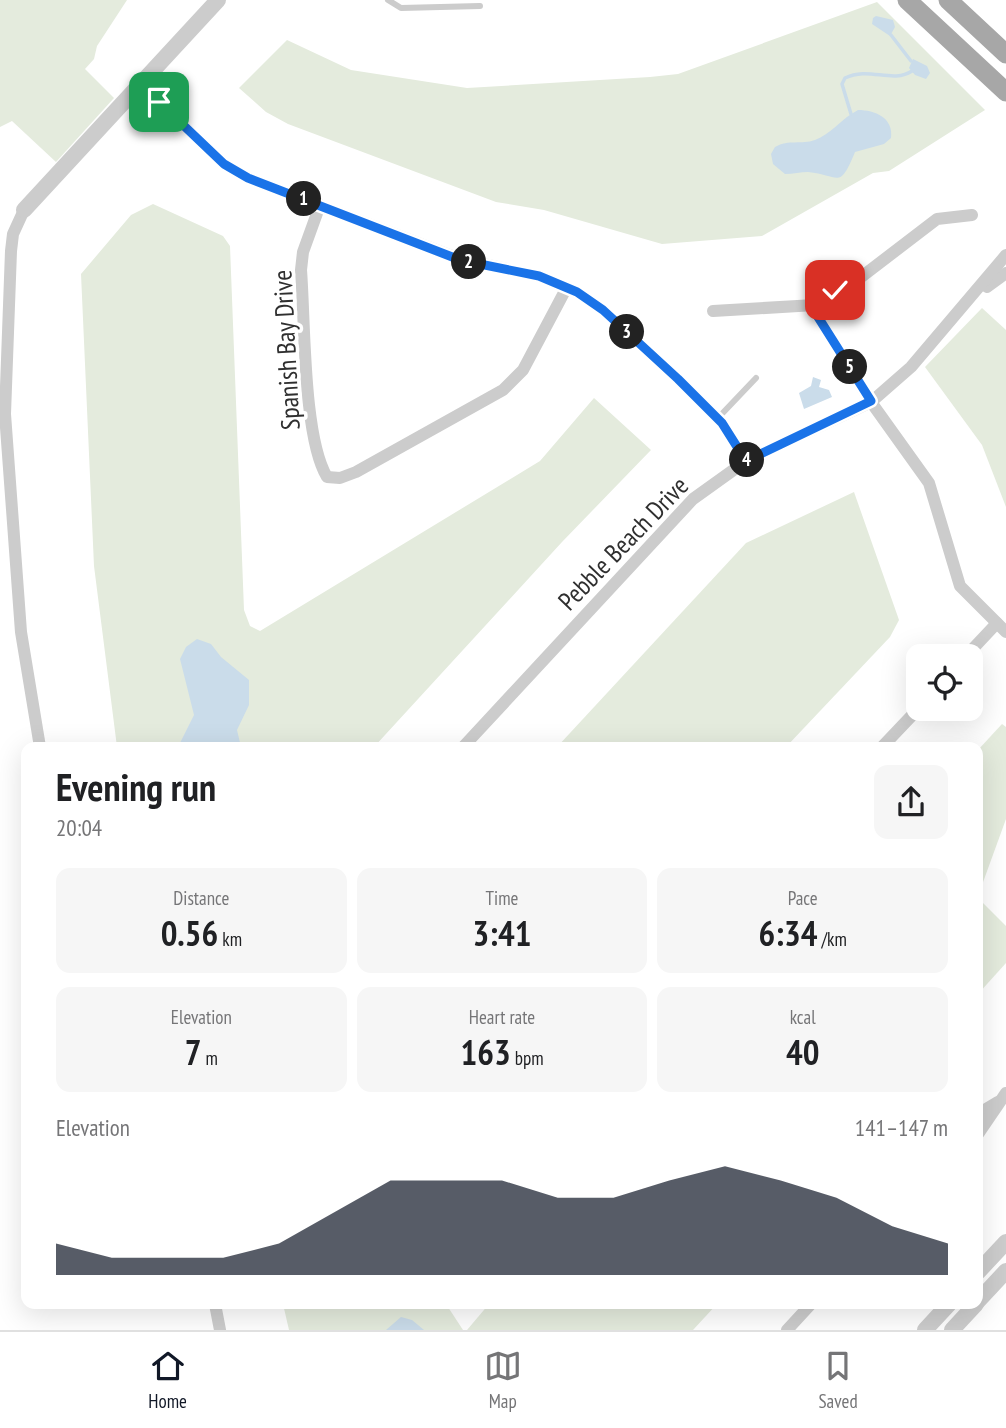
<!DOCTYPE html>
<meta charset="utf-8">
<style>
:root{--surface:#fff;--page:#f6f6f6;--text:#202124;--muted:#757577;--line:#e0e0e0;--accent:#111827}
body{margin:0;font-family:"PT Sans Narrow",sans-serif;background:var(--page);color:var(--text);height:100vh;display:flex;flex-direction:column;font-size:26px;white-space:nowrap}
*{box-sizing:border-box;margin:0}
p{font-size:23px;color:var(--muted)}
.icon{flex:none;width:38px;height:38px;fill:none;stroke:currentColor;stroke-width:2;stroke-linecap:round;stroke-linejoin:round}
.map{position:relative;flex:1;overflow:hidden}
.side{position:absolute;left:21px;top:742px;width:962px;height:567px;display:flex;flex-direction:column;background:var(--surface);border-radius:14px;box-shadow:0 7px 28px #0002}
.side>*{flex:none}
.fabs{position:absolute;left:906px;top:644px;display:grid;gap:14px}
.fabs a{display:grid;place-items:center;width:77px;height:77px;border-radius:14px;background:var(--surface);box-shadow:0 7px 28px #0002;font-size:35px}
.pin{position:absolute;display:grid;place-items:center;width:60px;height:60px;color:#fff;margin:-30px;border-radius:14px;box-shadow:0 4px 10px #0006}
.km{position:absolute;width:35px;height:35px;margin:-18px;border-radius:50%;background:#222;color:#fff;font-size:19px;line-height:35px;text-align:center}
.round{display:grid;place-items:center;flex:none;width:74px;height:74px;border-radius:14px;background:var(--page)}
.overview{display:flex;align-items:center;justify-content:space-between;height:119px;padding:0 35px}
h1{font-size:38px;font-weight:700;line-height:52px}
.metrics{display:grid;grid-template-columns:repeat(3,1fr);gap:10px;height:119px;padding:7px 35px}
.metrics div{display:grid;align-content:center;border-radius:14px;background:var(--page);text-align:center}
.metrics b{font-size:35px;font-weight:700}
.metrics small{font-size:19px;font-weight:400}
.metrics p{font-size:19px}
.chart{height:196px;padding:14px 35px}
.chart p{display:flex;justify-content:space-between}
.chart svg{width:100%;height:126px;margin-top:7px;fill:var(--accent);opacity:.7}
.dock{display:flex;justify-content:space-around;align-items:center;height:98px;border-top:2px solid var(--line);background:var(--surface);font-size:19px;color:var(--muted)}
.dock a{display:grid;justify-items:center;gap:4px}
.dock .selected{color:var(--accent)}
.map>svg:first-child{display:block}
.green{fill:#e4ebdd}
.water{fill:#cadcea}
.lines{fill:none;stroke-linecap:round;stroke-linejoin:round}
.stream{stroke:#cadcea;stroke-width:3.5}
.service{stroke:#ccc;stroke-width:6}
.minor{stroke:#ccc;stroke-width:12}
.tertiary{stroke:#ccc;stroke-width:16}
.primary{stroke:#a7a7a7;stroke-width:19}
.route-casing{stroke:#fff;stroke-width:14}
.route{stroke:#1a73e8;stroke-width:9}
.labels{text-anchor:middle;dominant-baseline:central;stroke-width:7;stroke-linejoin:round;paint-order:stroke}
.street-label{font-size:26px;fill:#2f2f2f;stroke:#fff}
</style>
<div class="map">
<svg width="1006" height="1330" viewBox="0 0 1006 1330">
<rect width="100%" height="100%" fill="#fff"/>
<g class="green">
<path d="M0,0H127L97,46L94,59L85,69L114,98L56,162L12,121L0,127Z"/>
<path d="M877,2L985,110L889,171L873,173L762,236L662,244L544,210L496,202L288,124L266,112L239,88L287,40L351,70L467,88L650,77L678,74Z"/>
<path d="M153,204L223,236L230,246L244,610L250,626L260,631L540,461L594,398L651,450L562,542L374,747H117L94,566L81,274L131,215Z"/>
<path d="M982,308L1006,330V507L982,445L925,367Z"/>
<path d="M854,492L899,620L890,637L786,747H557L746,543Z"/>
<path d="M1002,724L1006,727V819L978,896V750Z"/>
<path d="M978,898L1006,926V963L978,994Z"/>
<path d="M283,1304H446L463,1330H289Z"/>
<path d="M489,1304H717L693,1330H467Z"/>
</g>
<g class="water">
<path d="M876,16L893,20L895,27L890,36L872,24L873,18Z"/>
<path d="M913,59L927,66L930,73L926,79L915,75L909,68Z"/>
<path d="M858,110C875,110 894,118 891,138L884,144L855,152C839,191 840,175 808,172C801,172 793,174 785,174L773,164L771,154L775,147C789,139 801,145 815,140C830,135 842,118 858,110Z"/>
<path d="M813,377L821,380L819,387L829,390L832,397L804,409L799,393L811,386Z"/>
<path d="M197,639L211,644L221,657L249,680V705L237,730L241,747H178L194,715L180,659L186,647Z"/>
<path d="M401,1317L412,1320L424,1330H386Z"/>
</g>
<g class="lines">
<g class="stream">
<path d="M891,35L911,61"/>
<path d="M851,114L842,84L845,78C869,66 892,84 912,71"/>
</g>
<g class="service">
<path d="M388,0L401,8L480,6"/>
<path d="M717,419L756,378"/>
</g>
<g class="minor">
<path d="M140,85L224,164L248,178L460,259L539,276L577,292L603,310L678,379L722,423L746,461"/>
<path d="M320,205L303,252L301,270C305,321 303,437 327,477L340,478L356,472L503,390L523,370L567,287"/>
<path d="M24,210L13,234L11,251L5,414L21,632L40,747"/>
<path d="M972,215L937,219L856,281L822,295L815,305L818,317L871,402L929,483L960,586L1006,632"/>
<path d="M987,287L1006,273"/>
<path d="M713,311L815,305"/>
<path d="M966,656L997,623"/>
<path d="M463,747L693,499L746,461L871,402L911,367L1006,255"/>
<path d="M882,747L919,708"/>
<path d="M978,1114L998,1102"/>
<path d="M978,1134L1006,1093"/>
<path d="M215,1304L220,1330"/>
<path d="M787,1330L811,1304"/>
</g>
<g class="tertiary">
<path d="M24,210L218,0"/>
<path d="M978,1272L1006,1242"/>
<path d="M978,1301L1006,1271"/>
<path d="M925,1330L949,1304"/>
<path d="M952,1330L976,1304"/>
</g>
<g class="primary">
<path d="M907,0L1006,92"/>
<path d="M948,0L1006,54"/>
</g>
</g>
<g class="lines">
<defs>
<path id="route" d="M159,102L224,164L248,178L460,260L539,276L577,292L603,310L678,379L722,423L746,461L871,401L818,317L815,305L822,295L835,290"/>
</defs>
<use href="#route" class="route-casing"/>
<use href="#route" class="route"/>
</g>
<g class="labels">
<g class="street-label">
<text transform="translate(286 350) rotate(-93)">Spanish Bay Drive</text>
<text transform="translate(623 543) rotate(-46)">Pebble Beach Drive</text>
</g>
</g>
</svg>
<div class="fabs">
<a><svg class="icon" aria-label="locate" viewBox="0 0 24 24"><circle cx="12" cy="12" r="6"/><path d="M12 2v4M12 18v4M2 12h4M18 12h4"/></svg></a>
</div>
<div class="pin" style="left:159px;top:102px;background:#1e9e55"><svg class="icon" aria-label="arrive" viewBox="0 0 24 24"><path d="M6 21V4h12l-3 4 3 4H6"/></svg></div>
<div class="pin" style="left:835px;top:290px;background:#d93025"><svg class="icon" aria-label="check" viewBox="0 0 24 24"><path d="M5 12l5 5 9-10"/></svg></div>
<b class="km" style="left:304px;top:199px">1</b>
<b class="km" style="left:469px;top:262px">2</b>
<b class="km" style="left:627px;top:332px">3</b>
<b class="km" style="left:747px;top:460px">4</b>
<b class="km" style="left:850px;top:367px">5</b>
<section class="side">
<div class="overview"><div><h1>Evening run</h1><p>20:04</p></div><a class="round"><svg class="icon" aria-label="share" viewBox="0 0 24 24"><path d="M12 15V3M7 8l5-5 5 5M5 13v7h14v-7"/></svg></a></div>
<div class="metrics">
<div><p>Distance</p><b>0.56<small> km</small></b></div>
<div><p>Time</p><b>3:41</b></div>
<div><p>Pace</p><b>6:34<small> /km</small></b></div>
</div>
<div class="metrics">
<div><p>Elevation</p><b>7<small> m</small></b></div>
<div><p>Heart rate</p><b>163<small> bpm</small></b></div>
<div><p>kcal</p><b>40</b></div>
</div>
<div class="chart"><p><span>Elevation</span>141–147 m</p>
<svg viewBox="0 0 160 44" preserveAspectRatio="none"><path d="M0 44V33L10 38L20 38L30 38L40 33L50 22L60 11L70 11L80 11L90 17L100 17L110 11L120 6L130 11L140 17L150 27L160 33V44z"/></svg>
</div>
</section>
</div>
<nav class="dock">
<a class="selected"><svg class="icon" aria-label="home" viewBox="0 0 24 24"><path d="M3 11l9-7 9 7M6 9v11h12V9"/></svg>Home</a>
<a><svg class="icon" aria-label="map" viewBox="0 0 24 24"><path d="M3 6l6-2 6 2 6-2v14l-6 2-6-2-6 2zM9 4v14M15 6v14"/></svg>Map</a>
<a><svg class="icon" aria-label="saved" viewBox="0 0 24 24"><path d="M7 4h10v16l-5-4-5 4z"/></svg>Saved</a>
</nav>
